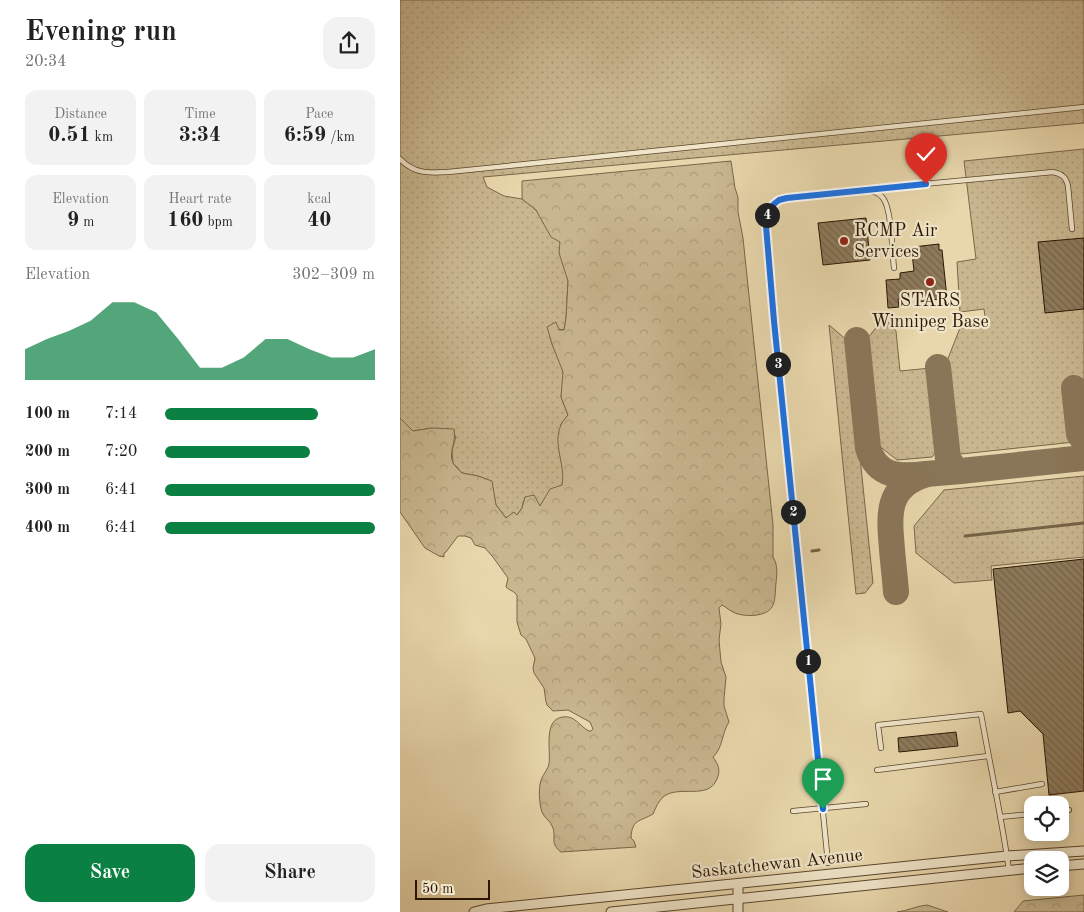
<!DOCTYPE html>
<meta charset="utf-8">
<style>
:root{--surface:#fff;--page:#f2f2f2;--text:#222;--muted:#767676;--accent:#0b8043}
body{margin:0;font-family:"Old Standard TT",serif;background:var(--page);color:var(--text);height:100vh;display:flex;flex-direction:column;font-size:19px;white-space:nowrap}
*{box-sizing:border-box;margin:0}
p{font-size:16px;color:var(--muted)}
.icon{flex:none;width:28px;height:28px;fill:none;stroke:currentColor;stroke-width:2;stroke-linecap:round;stroke-linejoin:round}
.map{position:relative;flex:1;overflow:hidden}
.side{display:flex;flex-direction:column;background:var(--surface);width:400px}
.side>*{flex:none}
.tools{position:absolute;left:624px;top:796px;display:grid;gap:10px}
.tools a{display:grid;place-items:center;width:45px;height:45px;border-radius:10px;background:var(--surface);box-shadow:0 2px 12px #0003;font-size:25px}
.scale{position:absolute;left:15px;bottom:12px;width:75px;box-sizing:border-box;padding-left:5px;border:2px solid #2a1603;border-top:0;font-size:14px;line-height:18px;white-space:nowrap;color:#2a1603;-webkit-text-stroke:4px #f0e5c9;paint-order:stroke}
.pin{position:absolute;display:grid;place-items:center;width:42px;height:42px;color:#fff;margin:-51px -21px;border-radius:50% 50% 50% 0;rotate:-45deg;box-shadow:0 0 5px #0007}
.pin .icon{rotate:45deg}
.km{position:absolute;width:25px;height:25px;margin:-12px;border-radius:50%;background:#222;color:#fff;font-size:14px;line-height:25px;text-align:center}
.round{display:grid;place-items:center;flex:none;width:52px;height:52px;border-radius:15px;background:var(--page)}
.overview{display:flex;align-items:center;justify-content:space-between;height:85px;padding:0 25px}
h1{font-size:28px;font-weight:800;line-height:38px}
.figures{display:grid;grid-template-columns:repeat(3,1fr);gap:8px;height:85px;padding:5px 25px}
.figures div{display:grid;align-content:center;border-radius:12px;background:var(--page);text-align:center}
.figures b{font-size:21px;font-weight:800}
.figures small{font-size:14px;font-weight:400}
.figures p{font-size:14px}
.chart{height:140px;padding:10px 25px}
.chart p{display:flex;justify-content:space-between}
.chart svg{width:100%;height:90px;margin-top:5px;fill:var(--accent);opacity:.7}
.action{display:flex;gap:10px;margin-top:auto;padding:10px 25px}
.action a{flex:1;height:58px;border-radius:15px;background:var(--accent);color:#fff;font-size:20px;font-weight:800;line-height:58px;text-align:center}
.action a+a{background:var(--page);color:var(--text)}
ul{padding:0 25px;list-style:none;font-size:16px}
li{display:grid;grid-template-columns:80px 60px 1fr;align-items:center;height:38px}
li i{height:12px;border-radius:6px;background:var(--accent)}
main{display:flex;flex:1;min-height:0}
.map>svg:first-child{display:block}
.grass{fill:url(#grass-dots);stroke:#796649}
.forest{fill:url(#forest-crowns);stroke:#796649}
.lines{fill:none;stroke-linecap:round;stroke-linejoin:round}
.stream{stroke:#756246;stroke-width:3}
.taxiway{stroke:#897658;stroke-width:26}
.building{fill:url(#building-back-hatch);stroke:#2a1603}
.lane-casing{stroke:#5a462d;stroke-width:6}
.street-casing{stroke:#5a462d;stroke-width:11}
.lane{stroke:#f0e5c9;stroke-width:4.5}
.street{stroke:#f0e5c9;stroke-width:9}
.route-casing{stroke:#fff;stroke-width:10}
.route{stroke:#1a73e8;stroke-width:6}
.poi-dot{fill:#8f2418;stroke:#f0e5c9;stroke-width:2}
.labels{text-anchor:middle;dominant-baseline:central;stroke-width:4.5;stroke-linejoin:round;paint-order:stroke}
.poi-label{font-size:18px;fill:#2a1603;stroke:#f0e5c9;text-anchor:start}
.street-label{font-size:18px;fill:#2a1603;stroke:#f0e5c9}
</style>
<main>
<section class="side">
<div class="overview"><div><h1>Evening run</h1><p>20:34</p></div><a class="round"><svg class="icon" aria-label="share" viewBox="0 0 24 24"><path d="M12 15V3M7 8l5-5 5 5M5 13v7h14v-7"/></svg></a></div>
<div class="figures">
<div><p>Distance</p><b>0.51<small> km</small></b></div>
<div><p>Time</p><b>3:34</b></div>
<div><p>Pace</p><b>6:59<small> /km</small></b></div>
</div>
<div class="figures">
<div><p>Elevation</p><b>9<small> m</small></b></div>
<div><p>Heart rate</p><b>160<small> bpm</small></b></div>
<div><p>kcal</p><b>40</b></div>
</div>
<div class="chart"><p><span>Elevation</span>302–309 m</p>
<svg viewBox="0 0 160 44" preserveAspectRatio="none"><path d="M0 44V29L10 24L20 20L30 15L40 6L50 6L60 11L70 24L80 38L90 38L100 33L110 24L120 24L130 29L140 33L150 33L160 29V44z"/></svg>
</div>
<ul>
<li><b>100 m</b>7:14<i style="width:73%"></i></li>
<li><b>200 m</b>7:20<i style="width:69%"></i></li>
<li><b>300 m</b>6:41<i style="width:100%"></i></li>
<li><b>400 m</b>6:41<i style="width:100%"></i></li>
</ul>
<div class="action"><a>Save</a><a>Share</a></div>
</section>
<div class="map">
<svg width="684" height="912" viewBox="0 0 684 912">
<defs>
<pattern id="grass-dots" width="8" height="8" patternUnits="userSpaceOnUse" patternTransform="scale(1.25)"><rect width="8" height="8" fill="#c8b68f"/><path d="M2 2h.1M6 6h.1" fill="none" stroke="#ac9c7a" stroke-width="1.8" stroke-linecap="round"/></pattern>
<pattern id="forest-crowns" width="20" height="18" patternUnits="userSpaceOnUse" patternTransform="scale(1.25)"><rect width="20" height="18" fill="#c8b68f"/><path d="M2 6a3 3 0 1 1 6 0M12 15a3 3 0 1 1 6 0" fill="none" stroke="#ac9c7a"/></pattern>
<pattern id="building-back-hatch" width="6" height="6" patternUnits="userSpaceOnUse" patternTransform="scale(1.25)"><rect width="6" height="6" fill="#8d7a5b"/><path d="M-1 5l2 2M0 0l6 6M5-1l2 2" fill="none" stroke="#736349"/></pattern>
</defs>
<rect width="100%" height="100%" fill="#e8d7ac"/>
<filter id="stains"><feTurbulence type="fractalNoise" baseFrequency=".004" numOctaves="4"/><feColorMatrix values="0 0 0 0 .2 0 0 0 0 .09 0 0 0 0 .02 0 0 0 .5 -.17"/></filter>
<radialGradient id="worn" r=".72"><stop offset=".6" stop-color="#630" stop-opacity="0"/><stop offset="1" stop-color="#630" stop-opacity=".3"/></radialGradient>
<g class="grass">
<path d="M0,0H684V123L83,177L87,187L104,196L122,199L136,210L143,221L160,242L168,281L166,318L164,330L148,327L152,344L164,372L161,397L168,415L161,424L159,451L164,475L162,485L140,506L125,497L122,508L117,515L106,518L96,505L91,481L78,476L62,473L53,463L52,451L56,436L32,428L13,431L0,418Z"/>
<path d="M684,149V441L561,454L553,446L545,366L560,328L579,327L586,325L584,309L560,312L557,262L576,259L564,161Z"/>
<path d="M482,320H486L496,331L500,371L531,368L539,448L532,457L497,460L478,445L467,339Z"/>
<path d="M429,325L448,341L473,583L465,593L456,594Z"/>
<path d="M684,476V557L591,566L592,580L554,583L516,553L514,526L544,490Z"/>
</g>
<g class="forest">
<path d="M331,161L335,188L338,197V212L343,238L373,525V557C378,565 377,574 376,583C375,590 376,601 372,607C366,617 345,617 335,613C330,611 326,607 322,605L319,608L321,624L319,640L321,662L326,677L324,699V706L329,722C322,732 323,748 313,757C318,764 321,770 317,779C308,801 279,784 263,797C258,802 256,807 253,814C239,822 232,819 231,838L234,841L236,847L161,852C150,844 156,838 153,828C151,821 144,818 142,812C139,804 138,785 142,778C144,773 148,769 149,764C151,750 143,719 163,717C175,715 179,726 189,731H191L193,729L190,722L168,710L153,711L147,705L146,702L144,688L134,673L133,668L135,658L126,639L121,635L117,622V596C115,591 110,591 106,587L108,578L93,557L85,548L75,545L71,538L65,536H58L46,552L44,553V557L39,556L25,548L0,512V418L13,431L32,428L54,429C57,441 48,452 53,463C55,466 59,470 62,473L78,476L92,481L96,505L106,518L114,512L117,515L122,508L125,497L134,495L140,506L150,489L162,485C166,465 152,444 161,425C162,421 166,418 168,415L161,397L163,372L152,344L147,327L156,322L159,330H164L166,318L168,281L159,253L160,242L151,237L136,210L122,199V181Z"/>
<path d="M684,895V912H614L623,901Z"/>
<path d="M527,905L548,912H497C507,911 516,906 527,905Z"/>
</g>
<g class="lines">
<g class="stream">
<path d="M565,536L684,523"/>
<path d="M412,551L419,550"/>
</g>
<g class="taxiway">
<path d="M457,340L468,448C477,478 501,477 526,474C538,473 550,472 561,471L555,469L548,459L538,367"/>
<path d="M674,388L679,434L684,441"/>
<path d="M561,471L684,458"/>
<path d="M496,592C495,577 493,563 492,549C489,515 486,487 524,475"/>
</g>
</g>
<g class="building">
<path d="M466,218L470,260L423,265L418,223Z"/>
<path d="M684,238V309L645,313L638,242Z"/>
<path d="M539,244V250H542L547,298L517,302V297L498,299L499,307L488,308L486,280L500,279V273L514,271L512,253L514,252L513,247Z"/>
<path d="M684,559V791L649,795L643,734L620,711L608,713L593,569Z"/>
<path d="M556,732L558,746L499,752L498,738Z"/>
</g>
<g class="lines">
<defs>
<g id="lane">
<path d="M0,159C15,174 28,173 48,172L684,107"/>
<path d="M470,189L653,172C662,174 666,177 668,186L672,229"/>
<path d="M481,748L478,725L581,714C590,766 602,818 609,871"/>
<path d="M477,770L588,756"/>
<path d="M595,792L642,784"/>
<path d="M393,811L466,804"/>
<path d="M660,811L669,810"/>
<path d="M600,817L632,814"/>
<path d="M428,863L374,321L366,226C367,210 371,202 387,198L462,190C469,190 478,191 483,198C492,210 492,252 494,268"/>
</g>
<g id="street">
<path d="M660,866L684,864"/>
<path d="M74,912L86,909L607,856L684,851"/>
<path d="M211,912L632,868"/>
<path d="M338,912V884"/>
</g>
</defs>
<use href="#lane" class="lane-casing"/>
<use href="#street" class="street-casing"/>
<use href="#lane" class="lane"/>
<use href="#street" class="street"/>
</g>
<g class="lines">
<defs>
<path id="route" d="M423,809L374,321L366,226L367,217L370,210L374,204L379,200L387,198L526,184"/>
</defs>
<use href="#route" class="route-casing"/>
<use href="#route" class="route"/>
</g>
<g class="poi-dot">
<circle cx="444" cy="241" r="5"/>
<circle cx="530" cy="282" r="5"/>
</g>
<g class="labels">
<g class="poi-label">
<text x="454" y="231">RCMP Air<tspan x="454" dy="21">Services</tspan></text>
<text x="530" y="301" text-anchor="middle">STARS<tspan x="530" dy="21">Winnipeg Base</tspan></text>
</g>
<g class="street-label">
<text transform="translate(377 864) rotate(-6)">Saskatchewan Avenue</text>
</g>
</g>
<rect width="100%" height="100%" filter="url(#stains)"/>
<rect width="100%" height="100%" fill="url(#worn)"/>
</svg>
<div class="tools">
<a><svg class="icon" aria-label="locate" viewBox="0 0 24 24"><circle cx="12" cy="12" r="6"/><path d="M12 2v4M12 18v4M2 12h4M18 12h4"/></svg></a>
<a><svg class="icon" aria-label="layers" viewBox="0 0 24 24"><path d="M12 4l9 5-9 5-9-5zM3 14l9 5 9-5"/></svg></a>
</div>
<div class="scale">50 m</div>
<div class="pin" style="left:423px;top:809px;background:#1e9e55"><svg class="icon" aria-label="arrive" viewBox="0 0 24 24"><path d="M6 21V4h12l-3 4 3 4H6"/></svg></div>
<div class="pin" style="left:526px;top:184px;background:#d93025"><svg class="icon" aria-label="check" viewBox="0 0 24 24"><path d="M5 12l5 5 9-10"/></svg></div>
<b class="km" style="left:408px;top:661px">1</b>
<b class="km" style="left:393px;top:512px">2</b>
<b class="km" style="left:378px;top:364px">3</b>
<b class="km" style="left:367px;top:215px">4</b>
</div>
</main>
